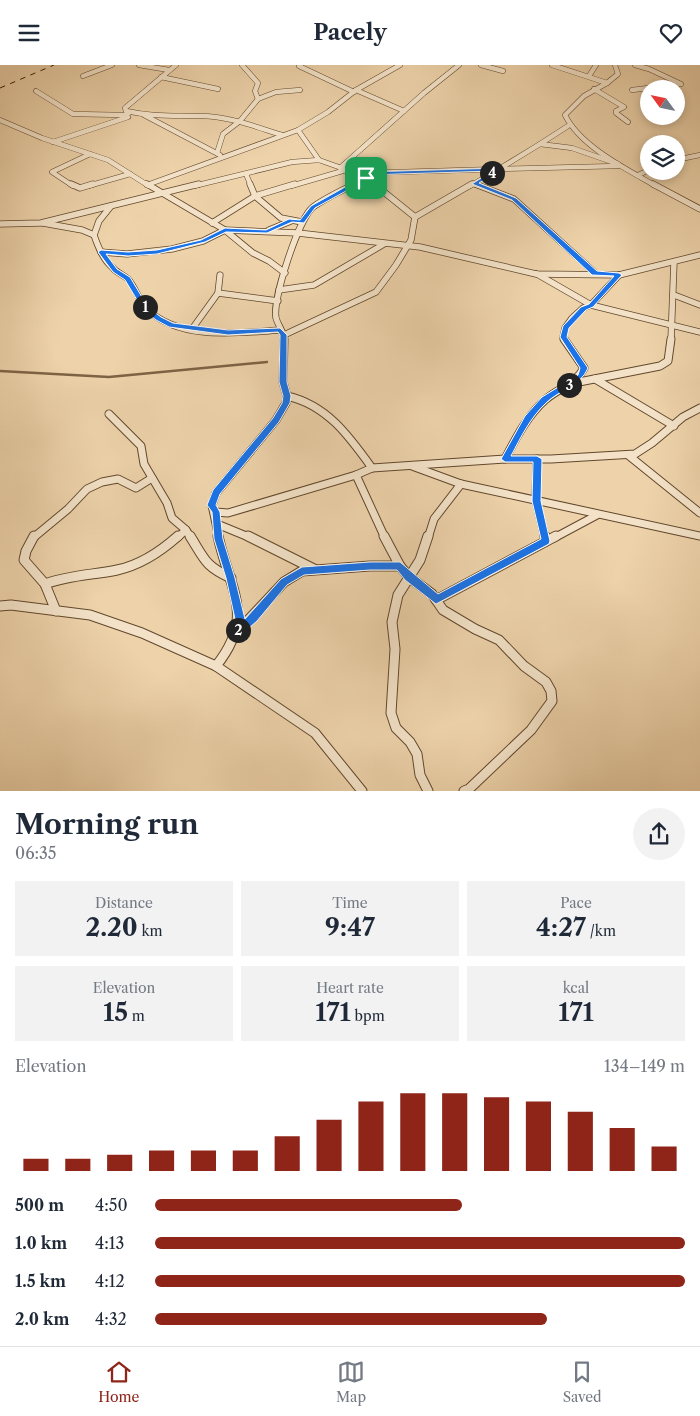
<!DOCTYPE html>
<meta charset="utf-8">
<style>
:root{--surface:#fff;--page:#f2f2f3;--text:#1f2937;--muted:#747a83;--line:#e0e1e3;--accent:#8f2418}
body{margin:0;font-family:"Libre Caslon Text",serif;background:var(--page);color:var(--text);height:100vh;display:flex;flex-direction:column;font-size:19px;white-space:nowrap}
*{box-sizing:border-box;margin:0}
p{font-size:16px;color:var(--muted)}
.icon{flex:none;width:28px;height:28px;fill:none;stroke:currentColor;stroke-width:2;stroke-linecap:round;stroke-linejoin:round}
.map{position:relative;height:726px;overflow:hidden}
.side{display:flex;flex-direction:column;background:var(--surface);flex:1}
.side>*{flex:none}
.needle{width:32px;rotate:303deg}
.controls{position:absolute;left:640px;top:15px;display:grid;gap:10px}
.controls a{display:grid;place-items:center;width:45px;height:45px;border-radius:50%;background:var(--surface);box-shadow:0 2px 8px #0003;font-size:25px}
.pin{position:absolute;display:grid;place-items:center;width:42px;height:42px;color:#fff;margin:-21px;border-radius:10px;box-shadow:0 2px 8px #0006}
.km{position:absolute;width:25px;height:25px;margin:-12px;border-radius:50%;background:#222;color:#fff;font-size:14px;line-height:25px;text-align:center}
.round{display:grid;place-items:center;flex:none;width:52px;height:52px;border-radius:26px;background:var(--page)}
.headline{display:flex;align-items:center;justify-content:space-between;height:85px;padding:0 15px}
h1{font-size:28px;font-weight:700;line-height:38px}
.figures{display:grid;grid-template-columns:repeat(3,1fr);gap:8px;height:85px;padding:5px 15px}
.figures div{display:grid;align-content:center;border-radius:0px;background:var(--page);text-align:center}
.figures b{font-size:25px;font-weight:700}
.figures small{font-size:14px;font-weight:400}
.figures p{font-size:14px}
.chart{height:140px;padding:10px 15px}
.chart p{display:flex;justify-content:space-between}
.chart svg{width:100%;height:90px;margin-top:5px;stroke:var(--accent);stroke-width:6}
ul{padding:0 15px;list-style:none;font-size:16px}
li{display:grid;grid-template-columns:80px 60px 1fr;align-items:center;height:38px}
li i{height:12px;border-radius:6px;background:var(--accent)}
header{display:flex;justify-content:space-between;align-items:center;height:65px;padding:0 15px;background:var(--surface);font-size:22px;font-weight:700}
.dock{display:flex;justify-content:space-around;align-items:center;height:70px;border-top:1px solid var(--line);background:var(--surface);font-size:14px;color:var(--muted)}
.dock a{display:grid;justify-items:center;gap:2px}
.dock .on{color:var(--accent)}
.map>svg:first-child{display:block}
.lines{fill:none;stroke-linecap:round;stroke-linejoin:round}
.stream{stroke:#7d6345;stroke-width:2.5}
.minor-far3-casing{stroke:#62482c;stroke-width:5.5}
.minor-far2-casing{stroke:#62482c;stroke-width:7}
.minor-far1-casing{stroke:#62482c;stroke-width:9}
.minor-casing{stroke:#62482c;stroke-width:11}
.minor-far3{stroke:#f3e2c8;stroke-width:4.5}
.minor-far2{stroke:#f3e2c8;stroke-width:5.5}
.minor-far1{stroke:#f3e2c8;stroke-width:7}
.minor{stroke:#f3e2c8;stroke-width:9}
.rail{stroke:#331a02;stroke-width:1;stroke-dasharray:5.5 5.5;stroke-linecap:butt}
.route{fill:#1a73e8;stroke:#fff;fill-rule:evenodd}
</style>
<header><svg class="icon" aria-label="menu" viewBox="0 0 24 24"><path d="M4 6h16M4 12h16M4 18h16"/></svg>Pacely<svg class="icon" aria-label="heart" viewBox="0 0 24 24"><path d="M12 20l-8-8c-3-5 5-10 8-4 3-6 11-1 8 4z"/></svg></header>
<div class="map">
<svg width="700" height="726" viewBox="0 0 700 726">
<rect width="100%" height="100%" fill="#edd2aa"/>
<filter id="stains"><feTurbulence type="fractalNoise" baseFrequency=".004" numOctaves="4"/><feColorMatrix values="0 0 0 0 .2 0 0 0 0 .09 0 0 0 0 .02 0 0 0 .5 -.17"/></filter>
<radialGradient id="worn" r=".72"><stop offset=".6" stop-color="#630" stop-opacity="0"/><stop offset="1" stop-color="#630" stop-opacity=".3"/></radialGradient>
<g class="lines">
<path class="stream" d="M0,306L109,312L267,297"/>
<defs>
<g id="minor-far3">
<path d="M139,0L169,5"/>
<path d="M176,0L125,43L126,46C153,52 176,50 203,51C231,52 256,62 282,70"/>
<path d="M481,0L503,6"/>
<path d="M552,0L607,18"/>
<path d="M615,0L618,9L607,18L584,31L565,50C580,81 626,104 656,121"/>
<path d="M299,1L354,27"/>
<path d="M83,11L112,0"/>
<path d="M589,11L596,0"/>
<path d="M161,12L218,24"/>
<path d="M594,24L624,42L616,46V48L628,57"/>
<path d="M356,25L404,46"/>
<path d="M632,25L681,19L649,4L635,0"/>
<path d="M36,26L73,49L124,50L129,48"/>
<path d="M258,34L276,27L300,25"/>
<path d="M144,50L220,90"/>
<path d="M0,55L42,73L108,95L149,121"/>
<path d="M53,77L128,52"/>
<path d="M540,79L568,61"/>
<path d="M217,88L223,69L240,56L258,34L255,26L258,18L242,0"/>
<path d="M319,95L298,65L328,47L356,25L400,0"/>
<path d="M676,95L700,90"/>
<path d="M340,103L424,28L459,0"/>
<path d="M246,109L251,121"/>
<path d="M638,110L649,105"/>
<path d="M366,113L376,121"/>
<path d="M474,119L479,121"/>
<path d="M147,120L298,65"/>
<path d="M73,121L52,107L90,89"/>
<path d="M88,121L130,109"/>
<path d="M194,121L292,97L319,95L347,105L364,108L499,104L540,79L572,83L618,99"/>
<path d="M291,121L346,105"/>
<path d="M352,121L366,113L364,108"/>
<path d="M470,121L499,104L618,101"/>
</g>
<g id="minor-far2">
<path d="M71,119L80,123L93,119"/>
<path d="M147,119L225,165L253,188L269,196L285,208"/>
<path d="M250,119L255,131L281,153L302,157"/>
<path d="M475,119L514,134L595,208"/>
<path d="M653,119L700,144"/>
<path d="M111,141L99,156L94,170C98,182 103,195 113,203C117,208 124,210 128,214C136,223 138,235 147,244C180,276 238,268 280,265"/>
<path d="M415,152L472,119"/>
<path d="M43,158L82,165L94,170"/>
<path d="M212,158L255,131L295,119"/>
<path d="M0,159L41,158L199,119"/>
<path d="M269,165L291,156"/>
<path d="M101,187L127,189L172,184L203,176L225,165L298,168L420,182L536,209L619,210L700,190"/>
<path d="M537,209L591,240L700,267"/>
<path d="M279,225L314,220L384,179"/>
<path d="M218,228L278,236"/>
<path d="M674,230L700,240"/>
<path d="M192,264L218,228L220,210"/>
<path d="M284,270L376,227L396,200L411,175L415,152L374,119"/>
<path d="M284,275C284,266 278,261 276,253C272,235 299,153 313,142C325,133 341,126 354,119"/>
<path d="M565,275L563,272L565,263L572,253L583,243L591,240L619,210"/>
<path d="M671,275L674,197"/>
</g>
<g id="minor-far1">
<path d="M595,314L674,361"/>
<path d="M574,318L660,301L668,296L671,274"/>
<path d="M287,331C327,340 349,371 372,403"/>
<path d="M109,349L141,381L144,399L167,438L172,453L186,465L191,473"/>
<path d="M628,390L700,448"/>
<path d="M505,394H551L635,389L652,378L683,352L700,343"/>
<path d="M537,394L536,435L545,473"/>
<path d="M412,401L461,419L700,471"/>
<path d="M356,410L385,473"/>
<path d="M216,447L228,448L356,410L372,403L505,394C516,373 527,351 545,335C558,323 575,320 584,303L564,274"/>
<path d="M217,459L251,473"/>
<path d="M33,473L68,444L87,424L102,417L118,414L136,423L152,413"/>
<path d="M177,473L186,465"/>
<path d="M219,473L212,440L216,428L276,355L286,338L287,331L283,317L284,274"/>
<path d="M428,473L434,454L461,419"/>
<path d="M554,473L597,450"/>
</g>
<g id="minor">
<path d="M34,471L26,486L24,495L45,519L56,546"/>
<path d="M190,471C205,495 205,501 231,513"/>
<path d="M248,471L314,504"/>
<path d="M384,471L400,501L409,512L432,529L443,545L475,564L499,575L524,601L546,617L551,626L552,636L531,665L469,724L464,726"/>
<path d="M545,471L546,476"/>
<path d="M45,519C69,510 93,510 117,505C141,500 160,487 178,471"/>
<path d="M436,535L556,471"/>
<path d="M0,541L11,540L90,550L142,568L216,601L315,668L362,726"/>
<path d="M238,566L284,517L302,506L370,501H400"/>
<path d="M216,601C256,551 230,526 218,471"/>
<path d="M428,726L420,710L417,689L410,677L396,663L391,648L395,584L392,557L398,530L420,495L428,471"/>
</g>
</defs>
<use href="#minor-far3" class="minor-far3-casing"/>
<use href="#minor-far2" class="minor-far2-casing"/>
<use href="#minor-far1" class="minor-far1-casing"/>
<use href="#minor" class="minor-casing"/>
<use href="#minor-far3" class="minor-far3"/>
<use href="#minor-far2" class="minor-far2"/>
<use href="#minor-far1" class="minor-far1"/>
<use href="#minor" class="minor"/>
<path class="rail" d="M0,23L54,0"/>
</g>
<path class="route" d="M501,103V105L479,118L516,133L597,206L619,208L622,210L593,242L586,245L569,263L567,272L588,303C581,321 559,325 546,338C530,353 521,372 511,391H537L542,394L541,436L550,476L549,479L436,539L405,515L397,505H370L304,510L287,520L257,556L242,569H234L233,566L235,554L226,513L214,474L212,447L207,440L213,425L273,353L282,338L283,331L279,317L280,270L278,267L228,270L169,262L156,255L143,245L125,215L113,207L98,187L101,185L128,187L157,185L201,175L225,163L266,165L289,154L300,155L311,141L363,112L361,108L364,107ZM492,106L472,119L512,135L592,210L614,211L589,239L581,242L563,261L560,272L580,303L578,310L542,332L525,351L501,394L505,397H533L532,436L541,474L438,529L400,497H370L302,502L281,514L245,554L235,513L223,474L220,447L216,440L220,429L279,357L290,338L291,331L287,317V270L280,263L228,265L173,258L161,252L148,242L130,212L117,204L106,189L128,191L157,189L205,177L226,167L267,168L292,157L304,158L315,143L368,114L367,110Z"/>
<rect width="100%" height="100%" filter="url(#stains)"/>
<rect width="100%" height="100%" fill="url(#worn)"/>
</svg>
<div class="controls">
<a><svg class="needle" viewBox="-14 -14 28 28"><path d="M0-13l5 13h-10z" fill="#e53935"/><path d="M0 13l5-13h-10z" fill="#747a83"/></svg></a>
<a><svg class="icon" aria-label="layers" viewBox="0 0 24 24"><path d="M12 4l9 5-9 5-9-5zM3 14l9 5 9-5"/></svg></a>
</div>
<div class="pin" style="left:366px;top:113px;background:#1e9e55"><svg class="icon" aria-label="arrive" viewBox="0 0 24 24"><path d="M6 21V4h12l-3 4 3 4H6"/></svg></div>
<b class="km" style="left:145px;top:242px">1</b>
<b class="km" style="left:238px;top:565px">2</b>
<b class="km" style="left:569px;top:320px">3</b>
<b class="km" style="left:492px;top:108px">4</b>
</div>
<section class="side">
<div class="headline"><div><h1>Morning run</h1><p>06:35</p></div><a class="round"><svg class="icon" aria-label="share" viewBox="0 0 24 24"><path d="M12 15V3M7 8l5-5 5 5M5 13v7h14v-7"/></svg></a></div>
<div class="figures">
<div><p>Distance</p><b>2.20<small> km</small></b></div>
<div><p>Time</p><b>9:47</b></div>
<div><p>Pace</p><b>4:27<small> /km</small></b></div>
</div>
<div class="figures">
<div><p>Elevation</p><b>15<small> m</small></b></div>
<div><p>Heart rate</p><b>171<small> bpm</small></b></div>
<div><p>kcal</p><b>171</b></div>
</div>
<div class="chart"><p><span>Elevation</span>134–149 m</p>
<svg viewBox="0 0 160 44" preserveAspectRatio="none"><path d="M5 44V38M15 44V38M25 44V36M35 44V34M45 44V34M55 44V34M65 44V27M75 44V19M85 44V10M95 44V6M105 44V6M115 44V8M125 44V10M135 44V15M145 44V23M155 44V32"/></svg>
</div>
<ul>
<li><b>500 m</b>4:50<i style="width:58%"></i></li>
<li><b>1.0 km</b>4:13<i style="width:100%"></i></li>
<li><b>1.5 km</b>4:12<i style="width:100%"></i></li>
<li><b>2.0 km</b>4:32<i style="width:74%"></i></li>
</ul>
</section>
<nav class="dock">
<a class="on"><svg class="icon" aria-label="home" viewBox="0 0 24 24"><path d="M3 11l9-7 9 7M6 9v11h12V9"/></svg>Home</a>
<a><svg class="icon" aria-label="map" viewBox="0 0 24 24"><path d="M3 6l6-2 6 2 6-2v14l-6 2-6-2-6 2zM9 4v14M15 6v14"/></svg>Map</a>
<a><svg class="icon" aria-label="saved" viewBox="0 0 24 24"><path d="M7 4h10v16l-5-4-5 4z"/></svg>Saved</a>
</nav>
